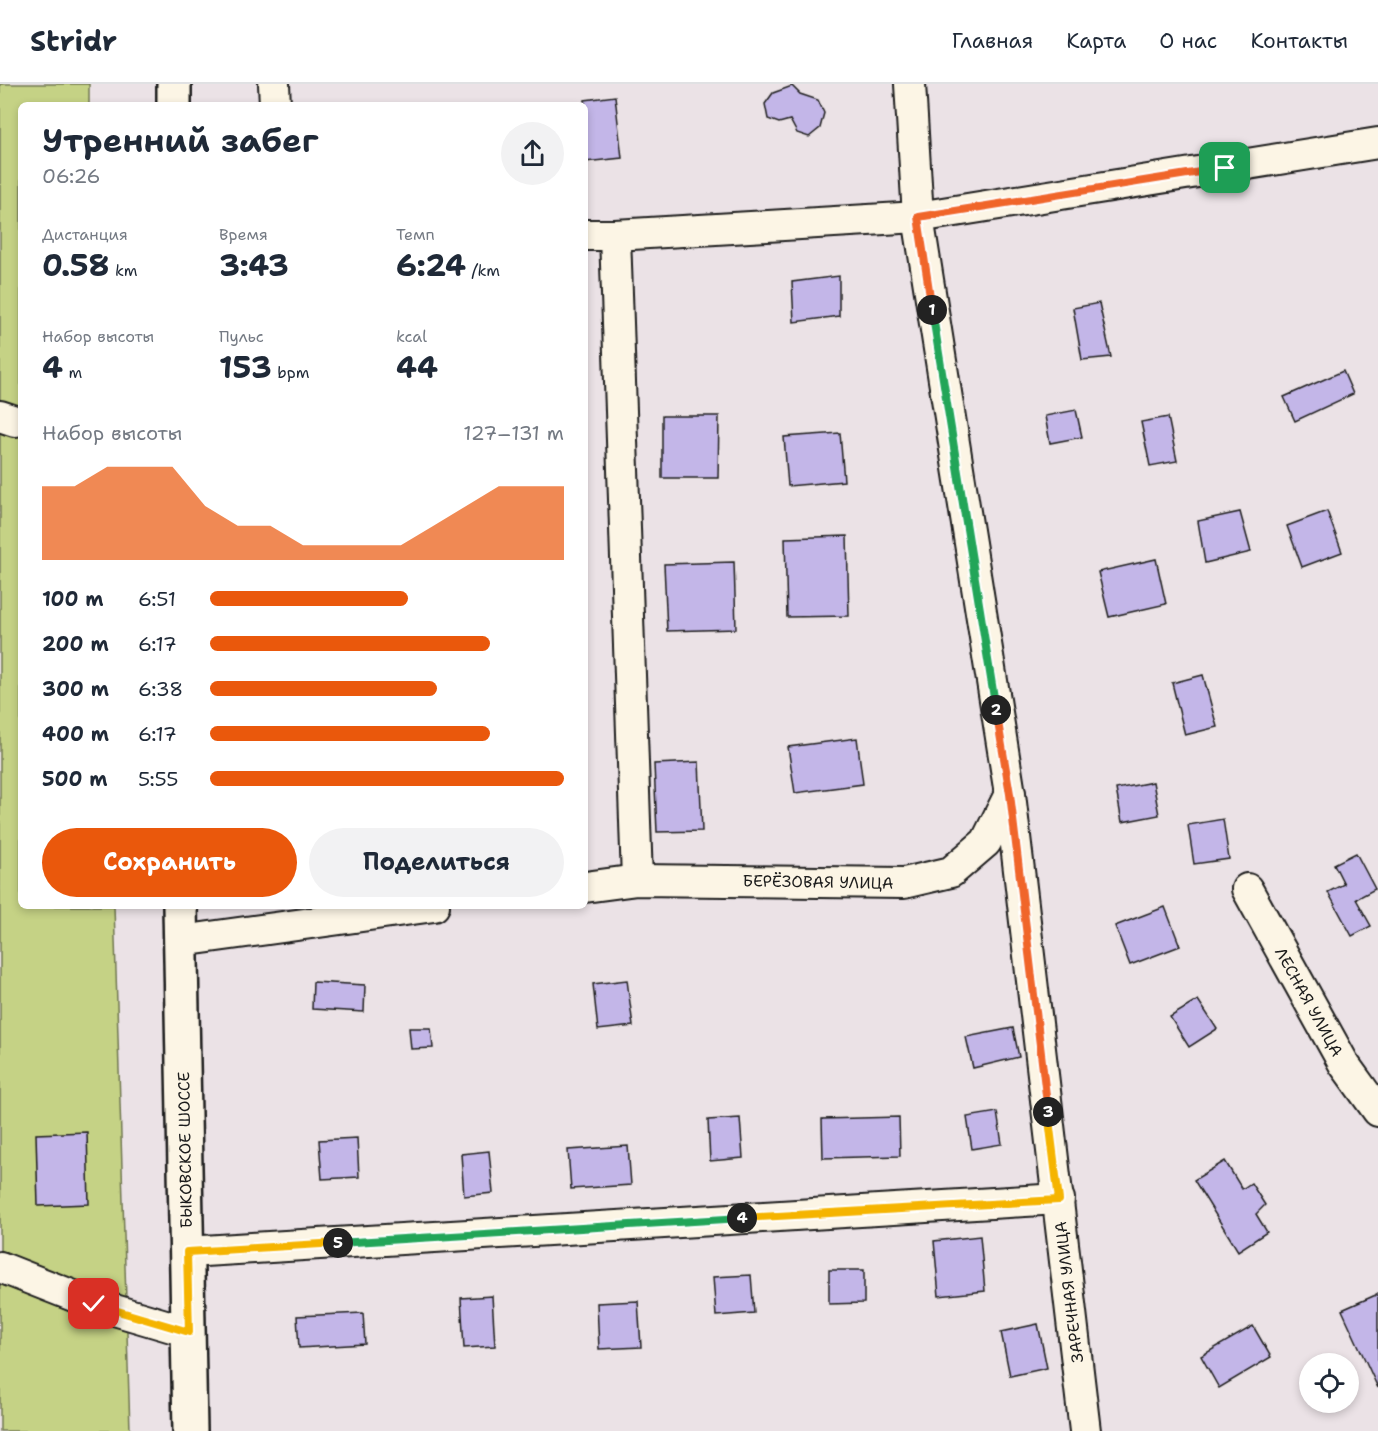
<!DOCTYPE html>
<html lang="ru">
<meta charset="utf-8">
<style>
:root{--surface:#fff;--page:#f2f2f3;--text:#1f2937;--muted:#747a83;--line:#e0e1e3;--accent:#ea580c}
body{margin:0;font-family:"Shantell Sans",sans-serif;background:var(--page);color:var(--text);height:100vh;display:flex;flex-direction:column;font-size:22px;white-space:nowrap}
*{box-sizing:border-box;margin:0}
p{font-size:20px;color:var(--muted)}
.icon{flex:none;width:33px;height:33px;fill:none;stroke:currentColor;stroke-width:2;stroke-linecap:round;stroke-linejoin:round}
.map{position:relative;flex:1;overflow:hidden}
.drawer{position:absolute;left:18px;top:18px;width:570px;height:807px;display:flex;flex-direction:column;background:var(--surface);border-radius:9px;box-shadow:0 3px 9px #0003}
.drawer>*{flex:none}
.fabs{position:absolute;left:1299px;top:1269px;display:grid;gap:12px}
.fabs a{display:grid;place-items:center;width:60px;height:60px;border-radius:50%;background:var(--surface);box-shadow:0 3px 9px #0003;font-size:30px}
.pin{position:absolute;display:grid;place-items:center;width:51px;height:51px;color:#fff;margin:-26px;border-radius:12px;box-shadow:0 3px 9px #0006}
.km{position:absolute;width:30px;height:30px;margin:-15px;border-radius:50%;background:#222;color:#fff;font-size:16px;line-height:30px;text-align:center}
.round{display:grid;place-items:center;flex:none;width:63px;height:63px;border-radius:32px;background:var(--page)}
.summary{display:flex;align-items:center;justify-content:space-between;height:102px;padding:0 24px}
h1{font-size:33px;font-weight:700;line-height:45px}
.metrics{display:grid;grid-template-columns:repeat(3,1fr);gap:9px;height:102px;padding:6px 24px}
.metrics div{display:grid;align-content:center}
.metrics b{font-size:30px;font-weight:700}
.metrics small{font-size:16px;font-weight:400}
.metrics p{font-size:16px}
.chart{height:168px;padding:12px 24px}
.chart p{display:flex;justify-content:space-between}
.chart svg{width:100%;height:108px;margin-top:6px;fill:var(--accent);opacity:.7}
.button{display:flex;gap:12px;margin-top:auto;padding:12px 24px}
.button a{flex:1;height:69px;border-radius:36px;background:var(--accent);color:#fff;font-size:24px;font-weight:700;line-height:69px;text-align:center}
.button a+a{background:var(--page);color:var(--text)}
ul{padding:0 24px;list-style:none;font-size:20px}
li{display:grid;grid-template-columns:96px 72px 1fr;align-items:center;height:45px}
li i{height:15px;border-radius:8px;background:var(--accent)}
header{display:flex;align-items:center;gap:36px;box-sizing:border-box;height:84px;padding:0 30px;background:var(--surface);border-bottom:2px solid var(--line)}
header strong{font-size:28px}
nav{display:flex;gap:33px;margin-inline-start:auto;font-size:21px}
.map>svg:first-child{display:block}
.green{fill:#c5d285;stroke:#707750;stroke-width:1.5}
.building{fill:#c3b6e8;stroke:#1c1c1c;stroke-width:1.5}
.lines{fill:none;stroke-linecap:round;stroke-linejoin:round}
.minor-casing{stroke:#1c1c1c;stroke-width:34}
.primary-casing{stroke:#1c1c1c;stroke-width:38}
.minor{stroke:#fcf5e5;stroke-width:30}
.primary{stroke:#fcf5e5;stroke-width:33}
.split-1-casing{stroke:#fff;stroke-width:12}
.split-2-casing{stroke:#fff;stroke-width:12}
.split-3-casing{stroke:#fff;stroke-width:12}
.split-4-casing{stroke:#fff;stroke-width:12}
.split-5-casing{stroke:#fff;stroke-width:12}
.split-6-casing{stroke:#fff;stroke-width:12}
.split-1{stroke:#f0652b;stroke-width:8}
.split-2{stroke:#22a559;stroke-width:8}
.split-3{stroke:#f0652b;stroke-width:8}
.split-4{stroke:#f5b400;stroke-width:8}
.split-5{stroke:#22a559;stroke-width:8}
.split-6{stroke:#f5b400;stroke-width:8}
.labels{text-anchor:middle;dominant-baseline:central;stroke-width:5;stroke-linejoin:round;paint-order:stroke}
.street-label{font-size:16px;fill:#1c1c1c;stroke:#fcf5e5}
</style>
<header>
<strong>Stridr</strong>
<nav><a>Главная</a><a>Карта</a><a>О нас</a><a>Контакты</a></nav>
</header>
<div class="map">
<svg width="1378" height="1347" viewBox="0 0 1378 1347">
<rect width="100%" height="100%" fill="#ebe2e6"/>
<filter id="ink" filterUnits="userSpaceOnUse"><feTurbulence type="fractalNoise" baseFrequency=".0167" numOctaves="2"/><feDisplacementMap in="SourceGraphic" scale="12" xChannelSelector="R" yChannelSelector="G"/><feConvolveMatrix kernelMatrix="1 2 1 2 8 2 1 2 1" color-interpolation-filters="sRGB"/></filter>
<g filter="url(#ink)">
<path class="green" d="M0,0H89V21H21V822H114L130,1347H0Z"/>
<g class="building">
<path d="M792,2L800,10L818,16L824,29L820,44L809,53L797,49L790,36L779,39L768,35L765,20L773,9Z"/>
<path d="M615,12L622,74L585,78V16Z"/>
<path d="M839,192V232L794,238L792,198Z"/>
<path d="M1099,219L1111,273L1082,276L1073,224Z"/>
<path d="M1343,287L1353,310L1295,337L1284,313Z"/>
<path d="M1076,326L1082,353L1050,359L1045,332Z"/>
<path d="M662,332H719L718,394H662Z"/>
<path d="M1168,333L1177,377L1150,382L1141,338Z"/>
<path d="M840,349L844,397L788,402L784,353Z"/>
<path d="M1327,427L1342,468L1302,483L1287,442Z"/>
<path d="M1240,428L1251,468L1205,479L1198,437Z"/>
<path d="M847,452L849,532L787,533L785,454Z"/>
<path d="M1156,475L1166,520L1109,533L1098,488Z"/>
<path d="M734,478L736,545L667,547L664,480Z"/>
<path d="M1203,591L1217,643L1185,651L1172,599Z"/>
<path d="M857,654L863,700L795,709L788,663Z"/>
<path d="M699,678L702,747L657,748L654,680Z"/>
<path d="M1153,698L1159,731L1122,738L1116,705Z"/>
<path d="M1223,735L1229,775L1194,780L1188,741Z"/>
<path d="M1356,769L1375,805L1356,815L1371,842L1352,852L1328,808L1344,800L1334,780Z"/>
<path d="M1165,823L1180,862L1130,881L1115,842Z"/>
<path d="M627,896L633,942L598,946L593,900Z"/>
<path d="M313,898L365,901L364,928L312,925Z"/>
<path d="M1198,916L1217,945L1189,963L1170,933Z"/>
<path d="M409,944H431L433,964L411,965Z"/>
<path d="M1013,944L1019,973L973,984L966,953Z"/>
<path d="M997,1028L1002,1060L972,1065L967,1033Z"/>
<path d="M899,1033L900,1072L823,1074L822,1035Z"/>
<path d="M740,1034L743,1074L710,1077L708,1036Z"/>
<path d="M87,1048L89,1120L38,1122L36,1050Z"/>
<path d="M357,1054L359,1093L322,1095L319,1056Z"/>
<path d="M628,1062L631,1101L571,1105L568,1066Z"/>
<path d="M489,1067L493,1109L464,1112L461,1070Z"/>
<path d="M1225,1077L1242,1105L1251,1099L1265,1121L1256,1130L1267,1148L1238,1167L1194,1096Z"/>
<path d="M980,1152L985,1207L939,1212L934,1157Z"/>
<path d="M829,1186H864V1219L829,1220Z"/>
<path d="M751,1191L754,1229L716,1232L713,1193Z"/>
<path d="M1378,1210V1304L1342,1226Z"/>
<path d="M492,1212L495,1262L464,1264L461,1214Z"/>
<path d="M638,1217L641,1263L599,1265L597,1219Z"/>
<path d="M363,1229L365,1260L299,1264L297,1232Z"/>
<path d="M1038,1240L1047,1284L1010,1292L1001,1248Z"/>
<path d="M1253,1242L1271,1273L1219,1304L1201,1272Z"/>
</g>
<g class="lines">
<defs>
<g id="minor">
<path d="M274,0L275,21"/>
<path d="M910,0L918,133L1010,710L1085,1347"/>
<path d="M585,151H615L918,133L1378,59"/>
<path d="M615,151L637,796"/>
<path d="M0,332L15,337"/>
<path d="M585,803L637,796L904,799L951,788L986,758L1010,710"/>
<path d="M1247,805L1344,980L1378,1027"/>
<path d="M181,857L434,822"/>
<path d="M187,1168L1059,1115"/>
<path d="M0,1183L94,1220L189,1248"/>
</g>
<g id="primary">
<path d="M174,21V0"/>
<path d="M180,822L190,1347"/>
</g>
</defs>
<use href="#minor" class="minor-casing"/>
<use href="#primary" class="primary-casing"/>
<use href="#minor" class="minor"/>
<use href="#primary" class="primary"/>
</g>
</g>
<g class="lines" filter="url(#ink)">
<defs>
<path id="split-1" d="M932,226L918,133L1225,84"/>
<path id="split-2" d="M932,226L996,626"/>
<path id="split-3" d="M996,626L1010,710L1048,1028"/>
<path id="split-4" d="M742,1134L1059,1116L1048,1028"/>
<path id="split-5" d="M338,1159L742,1134"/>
<path id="split-6" d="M94,1220L189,1248L187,1168L338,1159"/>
</defs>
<use href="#split-1" class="split-1-casing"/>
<use href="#split-2" class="split-2-casing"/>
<use href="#split-3" class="split-3-casing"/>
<use href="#split-4" class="split-4-casing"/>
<use href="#split-5" class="split-5-casing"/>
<use href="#split-6" class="split-6-casing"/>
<use href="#split-1" class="split-1"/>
<use href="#split-2" class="split-2"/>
<use href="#split-3" class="split-3"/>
<use href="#split-4" class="split-4"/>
<use href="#split-5" class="split-5"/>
<use href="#split-6" class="split-6"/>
</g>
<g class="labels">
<g class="street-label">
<text transform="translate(818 798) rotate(1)">БЕРЁЗОВАЯ УЛИЦА</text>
<text transform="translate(1309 918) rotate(61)">ЛЕСНАЯ УЛИЦА</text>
<text transform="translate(185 1066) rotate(-91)">БЫКОВСКОЕ ШОССЕ</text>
<text transform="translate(1069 1208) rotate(-97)">ЗАРЕЧНАЯ УЛИЦА</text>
</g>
</g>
</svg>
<div class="fabs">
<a><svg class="icon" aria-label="locate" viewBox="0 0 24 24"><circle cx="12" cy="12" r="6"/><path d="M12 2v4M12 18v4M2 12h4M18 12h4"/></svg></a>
</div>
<div class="pin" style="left:1225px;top:84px;background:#1e9e55"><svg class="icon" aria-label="arrive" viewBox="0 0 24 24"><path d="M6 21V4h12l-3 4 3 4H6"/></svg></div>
<div class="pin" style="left:94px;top:1220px;background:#d93025"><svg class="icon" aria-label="check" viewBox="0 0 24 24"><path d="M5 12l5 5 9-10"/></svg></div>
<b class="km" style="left:932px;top:226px">1</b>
<b class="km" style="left:996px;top:626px">2</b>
<b class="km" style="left:1048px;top:1028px">3</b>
<b class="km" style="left:742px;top:1134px">4</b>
<b class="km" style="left:338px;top:1159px">5</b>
<section class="drawer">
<div class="summary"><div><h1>Утренний забег</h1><p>06:26</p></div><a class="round"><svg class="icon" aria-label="share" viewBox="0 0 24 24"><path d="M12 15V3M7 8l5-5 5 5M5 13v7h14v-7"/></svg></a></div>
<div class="metrics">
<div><p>Дистанция</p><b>0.58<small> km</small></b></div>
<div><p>Время</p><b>3:43</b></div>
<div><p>Темп</p><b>6:24<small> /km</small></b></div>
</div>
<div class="metrics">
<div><p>Набор высоты</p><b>4<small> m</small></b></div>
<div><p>Пульс</p><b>153<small> bpm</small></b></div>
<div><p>kcal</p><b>44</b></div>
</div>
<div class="chart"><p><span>Набор высоты</span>127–131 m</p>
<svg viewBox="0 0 160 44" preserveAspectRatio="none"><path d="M0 44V14L10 14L20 6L30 6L40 6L50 22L60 30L70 30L80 38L90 38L100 38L110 38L120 30L130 22L140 14L150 14L160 14V44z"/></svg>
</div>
<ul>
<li><b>100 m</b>6:51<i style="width:56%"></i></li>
<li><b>200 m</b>6:17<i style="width:79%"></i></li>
<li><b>300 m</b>6:38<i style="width:64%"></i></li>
<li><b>400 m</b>6:17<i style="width:79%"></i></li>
<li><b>500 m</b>5:55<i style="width:100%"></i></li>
</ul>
<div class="button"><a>Сохранить</a><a>Поделиться</a></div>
</section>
</div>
